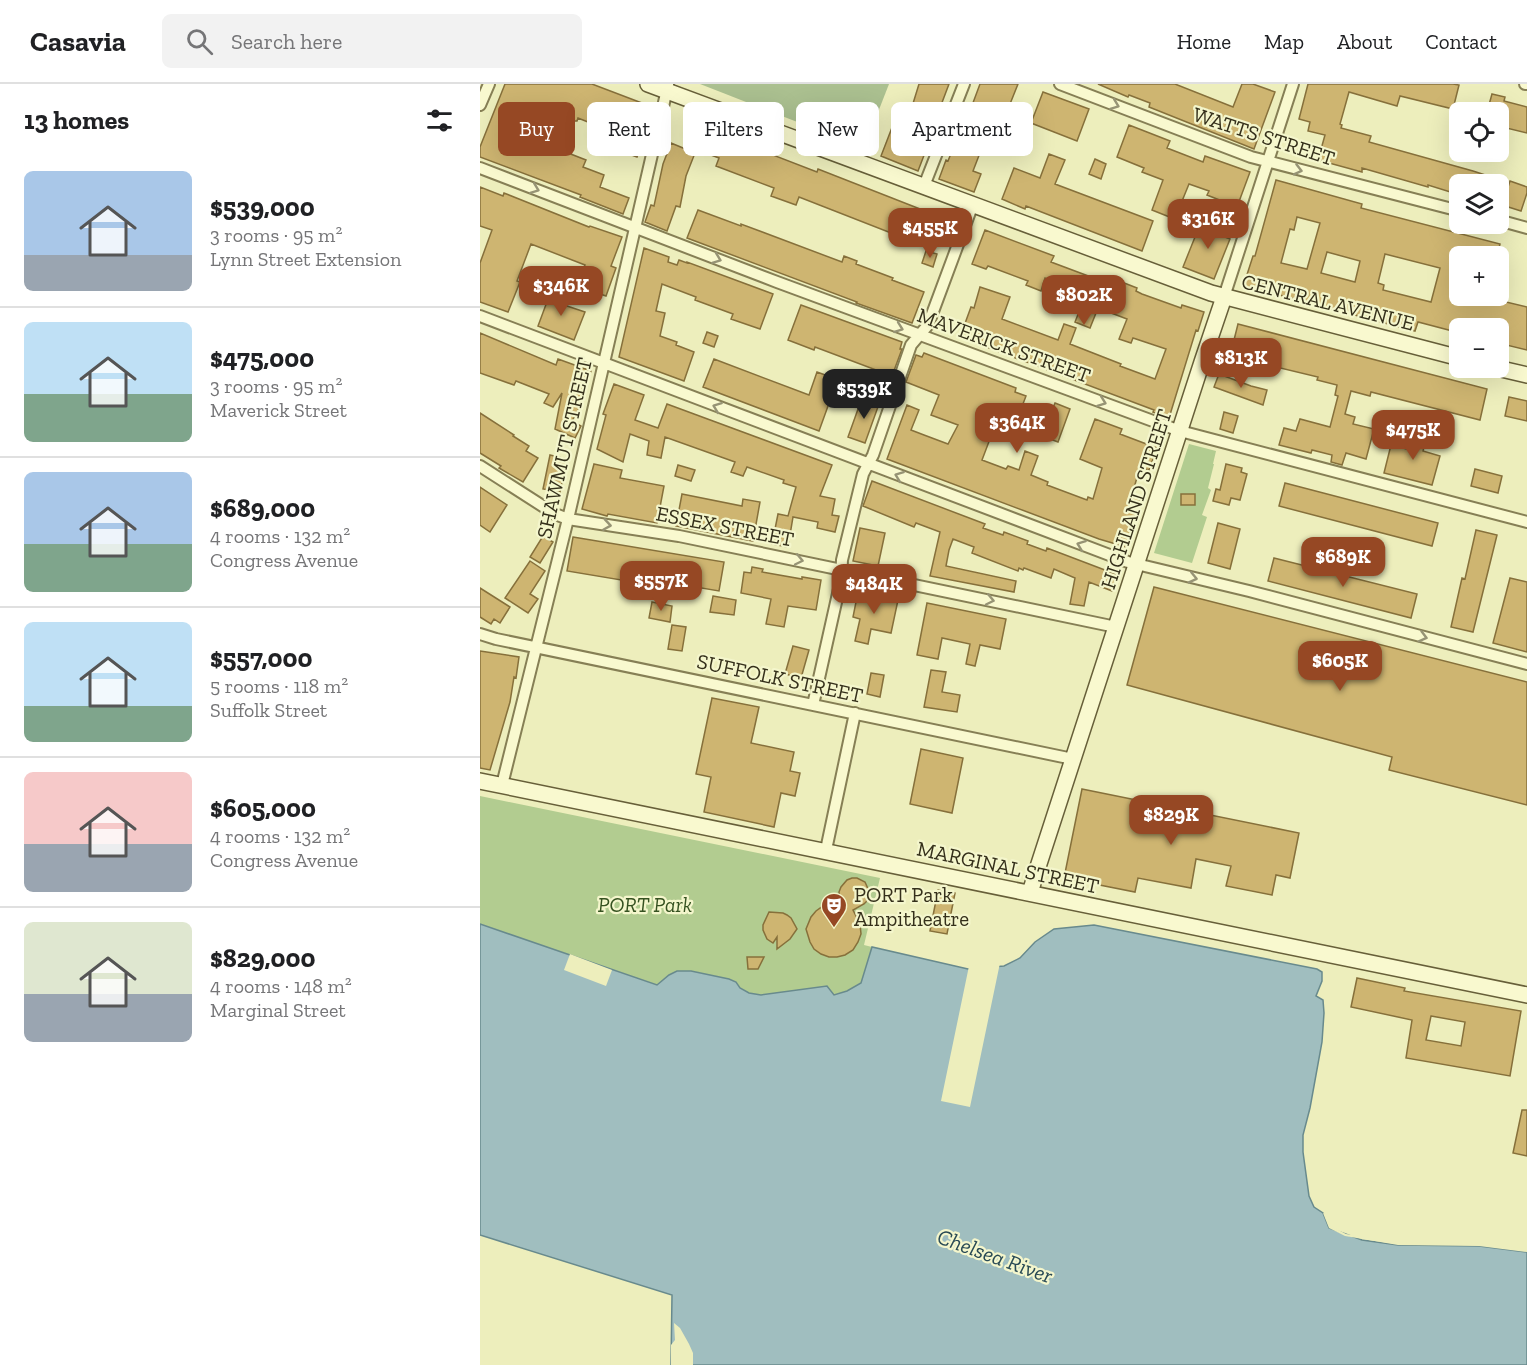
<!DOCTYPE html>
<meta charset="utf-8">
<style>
:root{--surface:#fff;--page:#f2f2f2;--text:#202124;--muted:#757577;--line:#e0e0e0;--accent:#964824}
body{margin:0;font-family:"Zilla Slab",serif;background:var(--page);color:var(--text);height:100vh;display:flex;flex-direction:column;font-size:22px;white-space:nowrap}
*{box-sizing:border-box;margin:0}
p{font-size:20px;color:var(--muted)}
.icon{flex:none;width:33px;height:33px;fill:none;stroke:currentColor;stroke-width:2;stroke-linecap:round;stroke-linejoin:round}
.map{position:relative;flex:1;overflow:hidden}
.drawer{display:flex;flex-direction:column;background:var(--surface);width:480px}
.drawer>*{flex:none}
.top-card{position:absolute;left:18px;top:18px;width:570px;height:54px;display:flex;gap:12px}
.tools{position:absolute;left:969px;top:18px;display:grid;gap:12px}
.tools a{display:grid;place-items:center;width:60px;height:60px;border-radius:9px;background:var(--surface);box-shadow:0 6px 24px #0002;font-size:30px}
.price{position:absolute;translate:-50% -51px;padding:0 14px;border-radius:12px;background:var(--accent);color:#fff;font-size:20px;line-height:39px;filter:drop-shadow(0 2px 3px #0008)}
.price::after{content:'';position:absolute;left:50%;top:36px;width:18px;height:14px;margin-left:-9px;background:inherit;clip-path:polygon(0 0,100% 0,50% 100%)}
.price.on{background:#222;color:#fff}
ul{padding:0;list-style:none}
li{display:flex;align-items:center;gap:18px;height:150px;padding:0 24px}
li+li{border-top:2px solid var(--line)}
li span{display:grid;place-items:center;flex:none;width:168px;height:120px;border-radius:9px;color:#555}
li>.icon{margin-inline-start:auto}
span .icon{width:72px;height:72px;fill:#fffc;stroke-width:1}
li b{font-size:26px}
h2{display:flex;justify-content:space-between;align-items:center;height:72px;padding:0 24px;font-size:26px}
.pill{padding:0 21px;border-radius:9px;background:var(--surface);box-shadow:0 6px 24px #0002;font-size:21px;line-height:54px}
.pill.on{background:var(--accent);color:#fff}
header{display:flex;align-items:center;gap:36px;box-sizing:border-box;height:84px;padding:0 30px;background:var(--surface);border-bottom:2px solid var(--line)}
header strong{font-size:28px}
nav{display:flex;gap:33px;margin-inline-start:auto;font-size:21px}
.search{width:420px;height:54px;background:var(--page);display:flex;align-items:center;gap:15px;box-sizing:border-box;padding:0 21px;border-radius:9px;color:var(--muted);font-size:22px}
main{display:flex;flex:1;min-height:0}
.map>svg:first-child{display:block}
</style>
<header>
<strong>Casavia</strong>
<div class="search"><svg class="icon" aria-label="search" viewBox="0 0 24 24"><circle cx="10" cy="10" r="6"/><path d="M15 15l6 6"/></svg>Search here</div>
<nav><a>Home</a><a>Map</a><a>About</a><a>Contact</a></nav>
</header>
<main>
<section class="drawer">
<h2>13 homes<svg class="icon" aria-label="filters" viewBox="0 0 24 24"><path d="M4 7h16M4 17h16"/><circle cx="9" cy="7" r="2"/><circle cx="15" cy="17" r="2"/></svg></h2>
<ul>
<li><span style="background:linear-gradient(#a9c7e8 70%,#9aa5b1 0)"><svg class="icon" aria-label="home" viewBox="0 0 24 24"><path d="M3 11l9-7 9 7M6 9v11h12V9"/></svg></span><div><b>$539,000</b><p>3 rooms · 95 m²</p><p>Lynn Street Extension</p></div></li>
<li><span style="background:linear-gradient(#bfe0f5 60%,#7fa58c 0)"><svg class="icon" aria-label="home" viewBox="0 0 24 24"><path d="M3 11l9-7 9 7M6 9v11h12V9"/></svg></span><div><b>$475,000</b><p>3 rooms · 95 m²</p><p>Maverick Street</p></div></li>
<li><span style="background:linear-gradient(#a9c7e8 60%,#7fa58c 0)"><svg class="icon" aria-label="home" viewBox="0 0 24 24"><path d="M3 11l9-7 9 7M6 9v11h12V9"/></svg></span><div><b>$689,000</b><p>4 rooms · 132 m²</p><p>Congress Avenue</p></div></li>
<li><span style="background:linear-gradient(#bfe0f5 70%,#7fa58c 0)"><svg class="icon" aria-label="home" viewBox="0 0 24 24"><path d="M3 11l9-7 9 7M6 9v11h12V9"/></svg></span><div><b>$557,000</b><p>5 rooms · 118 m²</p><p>Suffolk Street</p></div></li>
<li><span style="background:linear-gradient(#f6c9c9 60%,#9aa5b1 0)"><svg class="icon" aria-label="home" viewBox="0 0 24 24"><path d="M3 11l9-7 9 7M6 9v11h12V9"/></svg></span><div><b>$605,000</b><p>4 rooms · 132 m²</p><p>Congress Avenue</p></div></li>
<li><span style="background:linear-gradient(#dfe7d0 60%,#9aa5b1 0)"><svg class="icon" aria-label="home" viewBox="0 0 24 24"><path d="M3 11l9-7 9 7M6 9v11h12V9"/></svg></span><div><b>$829,000</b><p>4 rooms · 148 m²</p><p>Marginal Street</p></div></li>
</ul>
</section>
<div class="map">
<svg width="1047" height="1281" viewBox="0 0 1047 1281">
<rect width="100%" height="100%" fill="#edeebc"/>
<path fill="#b2cc90" d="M709 360 736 367 733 380H734L728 404 731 406 722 431 727 433 712 479 674 469Z
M0 712 400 794 384 861 392 863 381 899 367 907 354 911 347 903 281 911 269 909 260 904 256 898 249 895 211 887H197L189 891 177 901 0 840Z"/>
<path fill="#abc090" d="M220 0H409L384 64Z"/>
<path fill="#a0bebf" stroke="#688a8d" stroke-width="1.5" d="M0 840 177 901 189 891 197 887H211L249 895 256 898 260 904 269 909 281 911 347 902 354 911 367 907 381 899 392 863 488 885 524 882 540 874 555 858 574 845 614 841 837 885 842 888V897L836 912 843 916 844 929 842 958 830 1024 823 1051V1068L829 1112 834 1123 843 1129 849 1144 882 1156 918 1161 999 1162 1047 1168V1281H191L192 1211 0 1151Z"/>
<path fill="#edeebc" d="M90 870 132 886 126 902 84 886Z
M520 879 490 1023 461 1017 489 882Z
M843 1129 846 1130 851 1142 866 1150 918 1158 1000 1159 1047 1165V1168L999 1162 918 1161 865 1152 849 1144Z
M194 1239 200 1244 209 1260 213 1269V1281H191V1261L195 1256Z"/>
<path fill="#ceb571" stroke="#86703b" stroke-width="1.5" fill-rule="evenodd" d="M25 0H112L175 24 157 73 133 64 138 50 98 34 97 37H94L83 67 106 76 103 83 124 91 120 103 149 114 143 130 100 113 101 111 0 73V63ZM48 19 80 31 69 59 37 46Z
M439 0H469L449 53H451L438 87 401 72 413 41 433 49 441 29 431 26Z
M500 0H538L522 40 545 48 540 60 508 48 493 87 501 90 494 108 459 95 466 76 468 77 482 42 484 43Z
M618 0H695L753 23 762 0H773L795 8 774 65 669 23 670 19 649 11 648 13Z
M828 0H973L979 1 973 25 920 12 917 22 869 8 860 40 862 41 861 44 891 52 889 58 993 87 1027 98V100H980V111L948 101V103L882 84V88L838 76 845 51 828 47 830 38 819 35Z
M563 8 609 25 597 57 551 39Z
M1012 10 1025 13 1024 17 1047 23V49L1018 42V28H1007Z
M649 41 690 57 687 64 723 78 725 72 770 88 757 123 727 111 729 107 709 100 700 122 707 125 702 138 672 126 683 96 662 88 664 84 637 73Z
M223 44 337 88 338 85 463 134 452 165 319 113 316 121 291 112 294 104 236 82 239 74 215 65Z
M191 59 215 69 206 92 200 123 196 122 187 147 165 138 171 121 174 122 183 80Z
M569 70 585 76 575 100 673 137 662 167 546 122 545 125 522 115 534 84 560 94Z
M615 75 626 80 621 95 609 90Z
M796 96 882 120 881 124 1020 160 1017 172H980V212H1001L1047 223V266L1018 259V244H980V249L938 238 935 247 792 209V210L763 203 773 172H775ZM817 133 840 139 827 185 801 179 810 145 814 146ZM847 168 880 177 875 198 841 189ZM905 170 960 184 951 218 903 206 904 201 898 199Z
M1030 97 1047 103V109L1041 127 1022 121Z
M0 103 23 112 24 109 109 143 110 142 142 153 131 182 136 184 126 212 97 202 105 181 51 160 37 197 40 198 28 228 0 218V179L12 146 0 142Z
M218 126 261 142V140L362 178 364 172 377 177 376 180 413 194 412 196 444 208 432 239 376 219 377 218 207 154Z
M728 137 748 145 745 153 750 155 734 195 703 183 719 143 724 146Z
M505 146 574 172 571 178 627 199 629 193 657 204 656 207 662 210 701 224 702 221 724 228 718 247 716 246 689 334 673 328 674 326 480 253 491 223 494 224 500 203 530 213 522 235 578 256 584 240 596 244 590 260 641 280 640 282 675 295 686 265 653 254 651 259 639 255 647 235 618 224 610 244 595 238 606 210 565 194 561 207 546 201 548 197 508 182 506 185 492 180Z
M164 164 189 173 188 178 197 181 199 176 207 179V178L293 210 280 245 251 235 253 230 215 216 216 213 182 200 176 227 185 229 180 252 197 258 196 261 214 268 204 297 139 273Z
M446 167 457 170 453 183 442 179Z
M71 207 87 213 84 221 105 228 94 256 58 242Z
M321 221 422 258 420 265H422L412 292 335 263 334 266 308 256Z
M758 240 1007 305 1000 336 891 308 890 312 871 307 865 330 875 333 873 340 894 345 886 375 866 369 862 381 851 378 852 371 832 366 831 369 799 361 804 344 816 347 820 335 850 343 858 312 855 311 857 301 837 296 838 293 750 272Z
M227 248 238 252 234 263 223 259Z
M0 249 76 281 78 275 111 287 99 320 101 321 92 337 101 342 95 354 75 345 82 309 73 323 64 319 69 310 36 297 34 301 0 289Z
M444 269 536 304 535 308 546 312 533 346 516 339 502 376 526 385 528 382 539 386 545 367 558 372 551 391 568 398 567 401 607 416 608 413 613 415 622 384 600 375 615 335 642 345 640 350 677 364 669 386 660 383 652 411 661 414 646 463 619 455 407 375 427 321 439 326 431 346 444 351 468 360 478 341 451 331 459 311 426 298 436 271 442 273Z
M234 275 329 311 337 288 370 300 364 315 352 311 339 347 223 303Z
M739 290 771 302 787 306 783 321 734 303Z
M134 300 164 311 155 336 178 344 187 320 352 381 340 412 355 415 352 431 359 432 355 448 337 444 338 438 313 433 308 463 292 460 298 430 308 432 316 403 303 399 304 396 267 383 263 392 251 388 255 378 185 353 181 374 167 371 169 357 150 350 143 378 117 365 126 331 123 330Z
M1029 313 1047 317V337L1025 332Z
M382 314 399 320 385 359 368 353Z
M575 319 590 325 578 358 562 352Z
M744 328 758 332 753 349 740 345Z
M0 329 34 351 33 352 49 362 46 367 58 374 43 398 19 384 21 382 0 369Z
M931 348 947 352 943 367 960 372 952 401 904 389 911 361 927 365Z
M70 371 87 375 80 408 63 405Z
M114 380 142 386 140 394 184 402 177 439 128 430 127 432 102 425Z
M746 380 762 384 761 388 767 390 760 416 751 414 749 421 733 417 736 405 740 406Z
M198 381 215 386 211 397 195 392Z
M995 385 1022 392 1018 409 991 402Z
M392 397 505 440 503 444 523 451 524 448 548 457 547 460 566 467 567 464 638 491 632 507 609 498 604 522 590 520 595 494 574 485 571 494 544 484 543 486 539 484 538 487 492 469 494 463 473 455 469 466 466 482 536 497 534 508 450 492 460 448 436 439 434 443 383 422Z
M805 399 958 439 952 462 799 422Z
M0 403 27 421 10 448 0 441Z
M202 410 262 422 263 415 280 418 273 457 196 442Z
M701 410H715V421H701Z
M738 439 760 445 750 485 728 479Z
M380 444 405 449 398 482 373 477Z
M996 446 1017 451 993 548 971 543 982 494 985 495Z
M63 452 73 458 60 479 50 473Z
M93 453 244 478 239 507 210 502 209 508 194 505 195 498 160 493 159 499 87 487Z
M794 474 937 510 931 534 788 497Z
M50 477 65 487 50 510 58 515 48 529 25 514Z
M272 483 283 485 282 488 322 495V493L341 496 336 526 308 522 304 543 286 540 291 515 261 509 264 488 271 489Z
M1030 494 1047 498V568L1013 559Z
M674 503 1047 598V721L909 686 912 673 647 601Z
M0 504 30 523 20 539 14 535 11 540 0 533Z
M378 508 418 516 411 549 391 545 388 560 375 557 380 535 373 533Z
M233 512 256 516 254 531 230 528Z
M172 518 192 522 190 538 169 534Z
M447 519 526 535 520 565 500 561 495 582 486 580 490 560 462 554 458 575 437 571Z
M192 541 206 543 202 567 188 565Z
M313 562 329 566 321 594 305 590Z
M0 567 39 573 36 594 34 593 30 618 10 686 0 684Z
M451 586 466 588 462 608 480 611 477 628 444 623Z
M391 589 404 591 400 613 387 610Z
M232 614 279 623 271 659 314 668 310 687 320 689 315 712 301 709 294 743 224 728 231 693 216 690Z
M441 665 483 674 472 729 430 720Z
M602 705 819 749 810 794 796 791 792 811 746 802 751 782 716 775 711 804 658 794 655 808 584 794Z
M372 794H377L385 798 389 807 387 817 384 820 373 826 380 840 381 850 378 858 373 866 365 871 357 873H349L341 870 334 865 330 858 326 845 331 833 336 827 343 822 360 818 359 808 361 803 367 796Z
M458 806 475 809 467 850 450 847Z
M289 828 303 829 307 831 311 834 317 845 310 855 297 865V853L293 859 287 855 283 846V841Z
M267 873H284L278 885H268Z
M877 894 925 904 924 907 1041 927 1030 992 926 974 932 936 871 923ZM951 932 985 938 981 962 946 956Z
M1042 1026H1047V1072L1033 1069Z"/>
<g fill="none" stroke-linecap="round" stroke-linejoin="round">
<defs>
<path id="street" d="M580 0 771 73 980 127
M1045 0H1047
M0 21 9 0
M0 84 297 198 700 347 1047 438
M444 102 484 0
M1018 136 1047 144
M744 213 813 0
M0 232 648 478 769 507 1047 580
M0 382 75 430 88 435 199 452 636 543
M0 550 16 555 593 675
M333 621 361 496 362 476 383 390 393 371 431 261 448 241 493 120
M22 701 88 435 188 1
M346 766 375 629"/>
<path id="secondary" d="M168 0 731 209 980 274
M1017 284 1047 291
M0 697 1047 911
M550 809 556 789 722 278 744 213"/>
</defs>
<use href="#street" stroke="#867f55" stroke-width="14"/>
<use href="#secondary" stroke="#675f39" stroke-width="18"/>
<use href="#street" stroke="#f9f9cf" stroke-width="10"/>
<use href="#secondary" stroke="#f9f9cf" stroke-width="15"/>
</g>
<defs><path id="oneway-chevron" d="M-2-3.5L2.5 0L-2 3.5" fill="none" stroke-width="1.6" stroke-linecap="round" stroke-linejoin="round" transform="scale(1.5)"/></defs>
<g stroke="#979475">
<use href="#oneway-chevron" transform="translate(635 21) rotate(21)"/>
<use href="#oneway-chevron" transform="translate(818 86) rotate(14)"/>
<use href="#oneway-chevron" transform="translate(55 105) rotate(21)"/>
<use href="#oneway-chevron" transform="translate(237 175) rotate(21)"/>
<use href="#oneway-chevron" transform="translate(419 244) rotate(20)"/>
<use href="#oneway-chevron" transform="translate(622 318) rotate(20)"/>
<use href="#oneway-chevron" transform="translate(237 323) rotate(-159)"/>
<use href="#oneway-chevron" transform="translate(419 392) rotate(-159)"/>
<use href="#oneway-chevron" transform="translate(127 441) rotate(9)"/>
<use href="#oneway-chevron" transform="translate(601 461) rotate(-159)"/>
<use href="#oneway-chevron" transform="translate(319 476) rotate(12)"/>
<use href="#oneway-chevron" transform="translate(713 494) rotate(13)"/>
<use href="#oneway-chevron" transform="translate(510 516) rotate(12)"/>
<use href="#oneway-chevron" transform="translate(943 553) rotate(15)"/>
</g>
<defs>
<symbol id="theatre-pin" viewBox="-11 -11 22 30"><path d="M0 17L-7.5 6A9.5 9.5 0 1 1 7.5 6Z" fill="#964824" stroke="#f4f6cc"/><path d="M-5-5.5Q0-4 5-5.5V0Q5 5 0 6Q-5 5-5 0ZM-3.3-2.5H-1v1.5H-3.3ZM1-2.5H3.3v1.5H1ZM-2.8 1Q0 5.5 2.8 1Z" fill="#fff"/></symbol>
</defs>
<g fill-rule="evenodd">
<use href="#theatre-pin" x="339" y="807" width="30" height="40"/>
</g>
<g text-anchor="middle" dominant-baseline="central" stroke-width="4.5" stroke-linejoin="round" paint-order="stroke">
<g font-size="21" fill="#35301b" stroke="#f4f6cc">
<text transform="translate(784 52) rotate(18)">WATTS STREET</text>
<text transform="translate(848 218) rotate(14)">CENTRAL AVENUE</text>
<text transform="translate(524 261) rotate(20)">MAVERICK STREET</text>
<text transform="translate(84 364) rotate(-77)">SHAWMUT STREET</text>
<text transform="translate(656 415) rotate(-72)">HIGHLAND STREET</text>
<text transform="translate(245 442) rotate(11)">ESSEX STREET</text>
<text transform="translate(300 594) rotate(12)">SUFFOLK STREET</text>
<text transform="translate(528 783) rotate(12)">MARGINAL STREET</text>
</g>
<g font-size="21" fill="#35301b" stroke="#f4f6cc" text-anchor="start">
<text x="374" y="810">PORT Park<tspan x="374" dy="24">Ampitheatre</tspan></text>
</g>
<g font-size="21" font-style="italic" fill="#365221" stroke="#f4f6cc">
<text x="165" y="820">PORT Park</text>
</g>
<g font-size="22" font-style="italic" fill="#294a55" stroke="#f4f6cc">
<text transform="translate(515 1172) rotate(20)">Chelsea River</text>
</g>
</g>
</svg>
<div class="tools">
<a><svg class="icon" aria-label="locate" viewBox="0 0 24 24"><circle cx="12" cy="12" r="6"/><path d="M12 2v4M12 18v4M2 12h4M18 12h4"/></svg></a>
<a><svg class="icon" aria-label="layers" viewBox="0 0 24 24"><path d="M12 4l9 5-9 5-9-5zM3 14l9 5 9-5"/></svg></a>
<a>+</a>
<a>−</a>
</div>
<b class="price" style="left:728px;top:166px">$316K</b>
<b class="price" style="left:450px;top:175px">$455K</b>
<b class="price" style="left:81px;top:233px">$346K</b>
<b class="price" style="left:604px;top:242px">$802K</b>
<b class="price" style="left:761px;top:305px">$813K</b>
<b class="price on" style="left:384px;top:336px">$539K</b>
<b class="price" style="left:537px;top:370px">$364K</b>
<b class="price" style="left:933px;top:377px">$475K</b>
<b class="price" style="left:863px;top:504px">$689K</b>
<b class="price" style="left:181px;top:528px">$557K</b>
<b class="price" style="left:394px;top:531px">$484K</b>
<b class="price" style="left:860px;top:608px">$605K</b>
<b class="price" style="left:691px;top:762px">$829K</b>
<div class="top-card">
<a class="pill on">Buy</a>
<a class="pill">Rent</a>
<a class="pill">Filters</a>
<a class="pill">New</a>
<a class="pill">Apartment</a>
</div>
</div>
</main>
